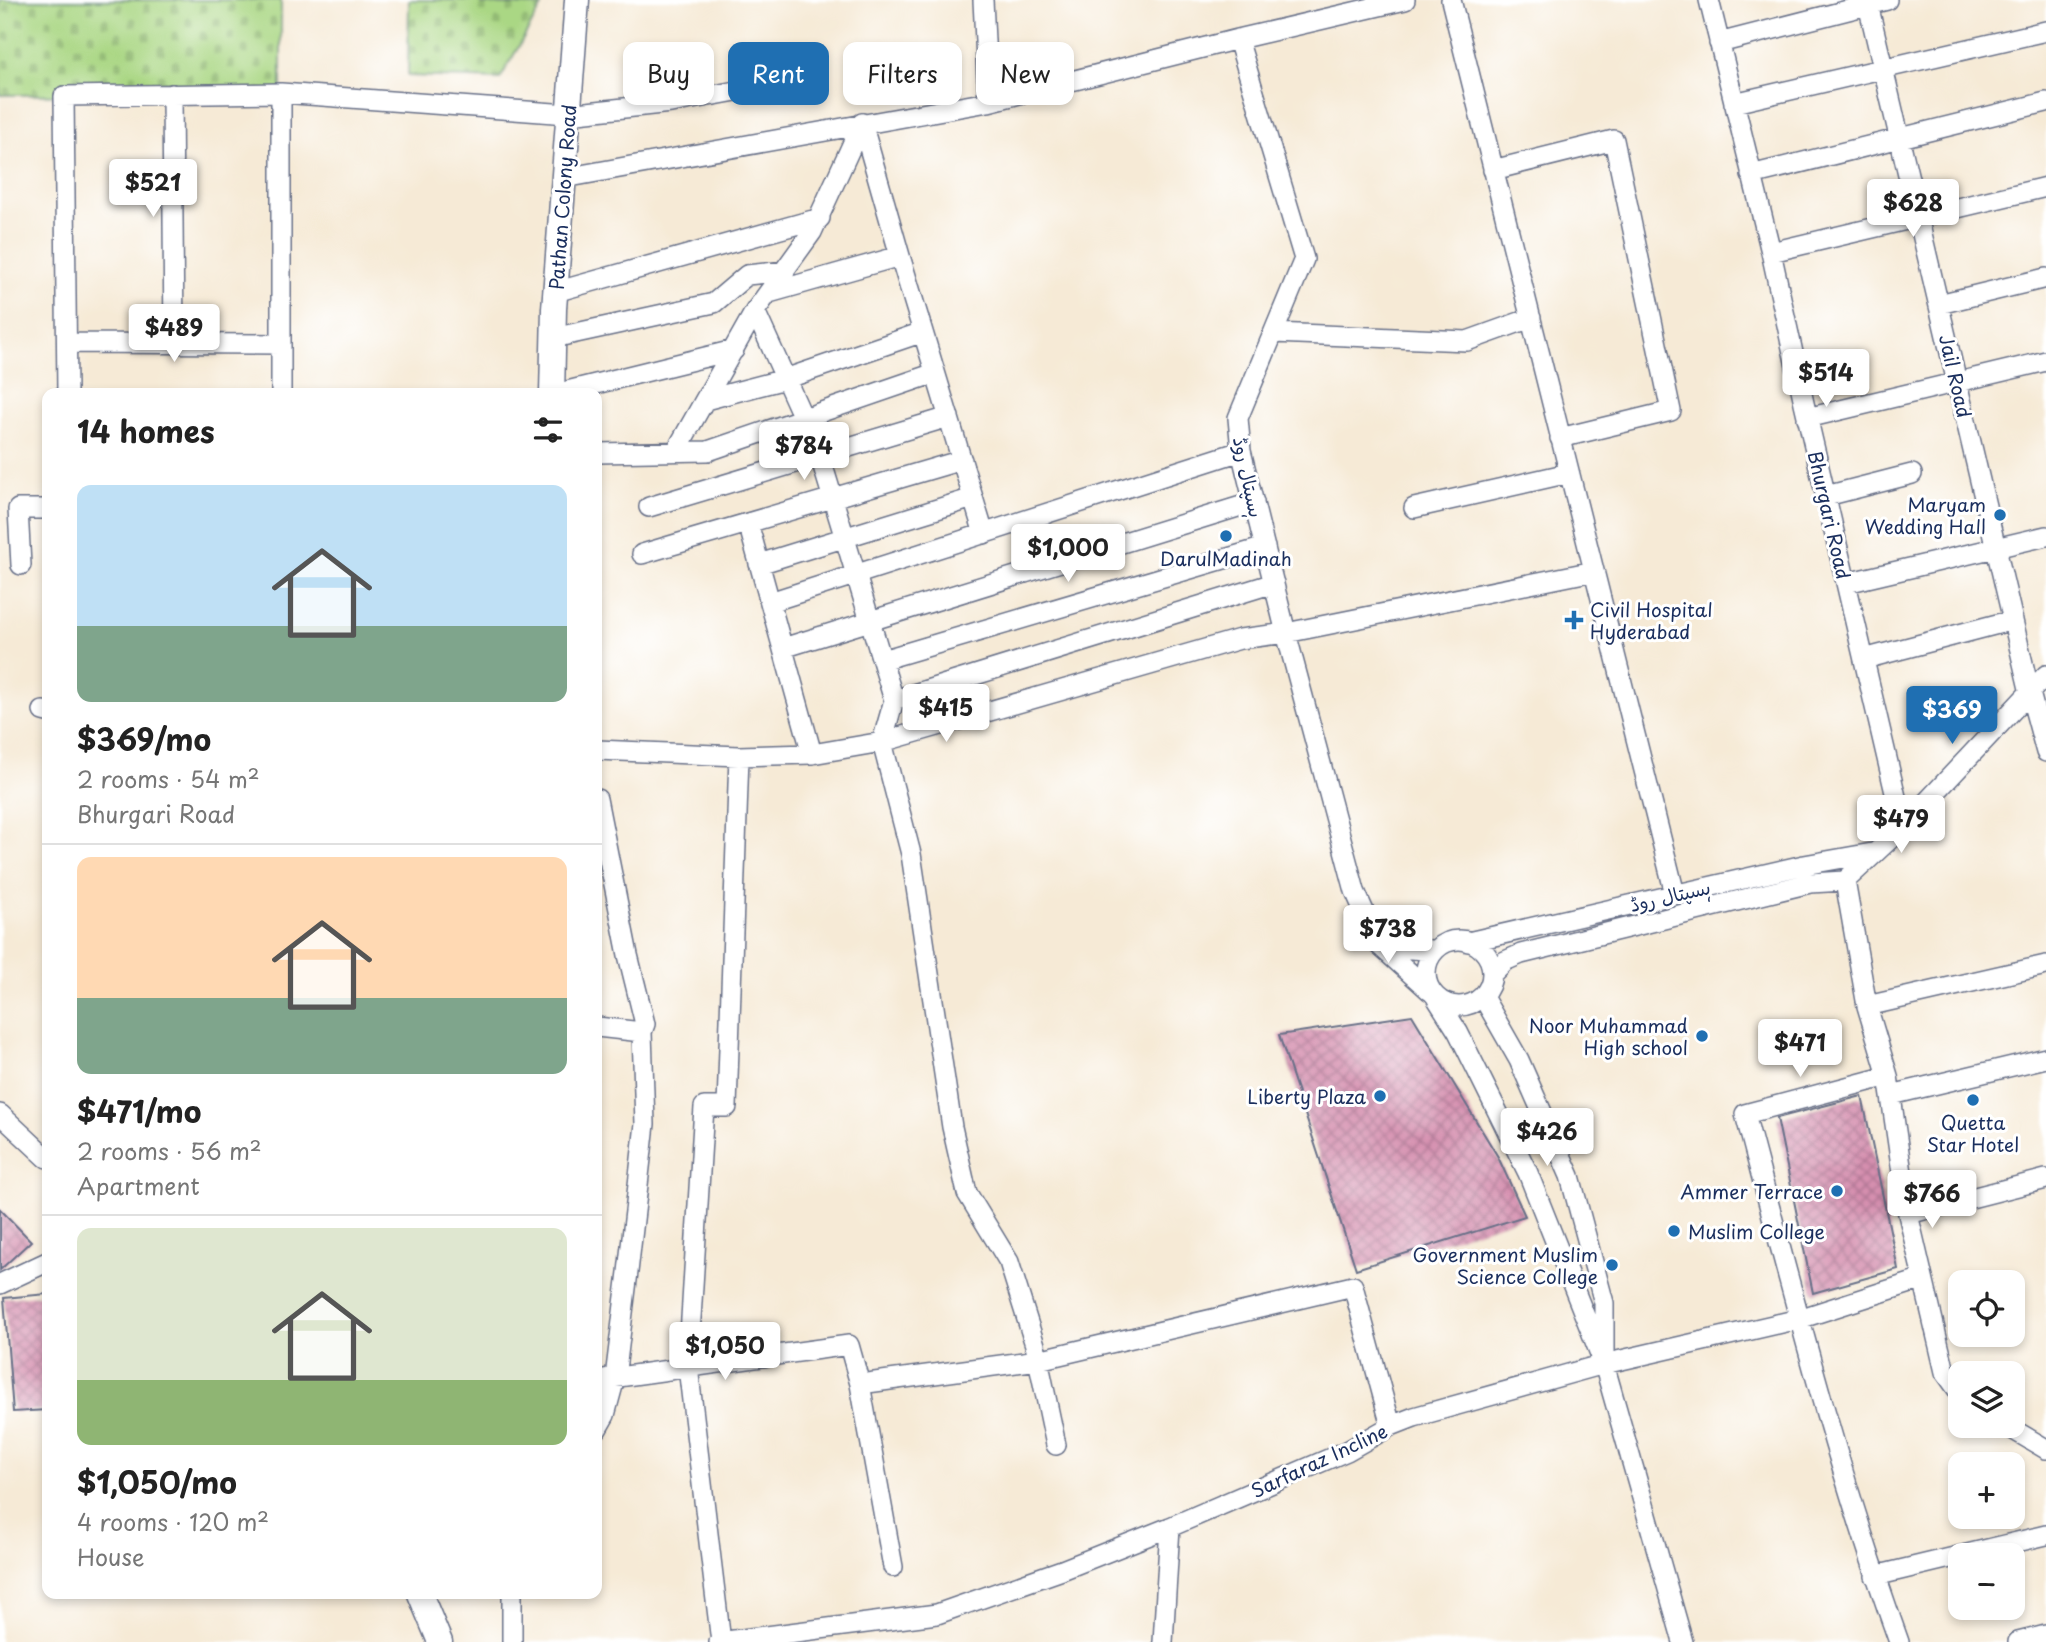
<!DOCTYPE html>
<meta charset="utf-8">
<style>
:root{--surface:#fff;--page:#f6f6f6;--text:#222;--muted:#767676;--line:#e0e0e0;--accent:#1f6fb2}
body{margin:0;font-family:"Playpen Sans","Playpen Sans Arabic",sans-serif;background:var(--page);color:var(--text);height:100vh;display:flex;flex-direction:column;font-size:26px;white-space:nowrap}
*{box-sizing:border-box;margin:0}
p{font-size:23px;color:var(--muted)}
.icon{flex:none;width:38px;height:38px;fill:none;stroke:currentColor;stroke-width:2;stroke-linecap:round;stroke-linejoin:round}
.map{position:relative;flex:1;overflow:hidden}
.sheet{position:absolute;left:42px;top:388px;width:560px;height:1211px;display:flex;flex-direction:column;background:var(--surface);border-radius:14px;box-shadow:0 4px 10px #0003}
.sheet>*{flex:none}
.hud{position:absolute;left:623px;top:42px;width:665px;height:63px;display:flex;gap:14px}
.fabs{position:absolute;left:1948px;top:1270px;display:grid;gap:14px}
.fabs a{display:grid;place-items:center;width:77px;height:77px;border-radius:14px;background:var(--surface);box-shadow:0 4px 10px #0003;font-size:35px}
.price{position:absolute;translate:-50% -60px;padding:0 16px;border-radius:7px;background:#fff;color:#222;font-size:23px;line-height:46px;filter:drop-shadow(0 2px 4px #0008)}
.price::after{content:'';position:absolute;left:50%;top:42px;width:21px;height:16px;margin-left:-10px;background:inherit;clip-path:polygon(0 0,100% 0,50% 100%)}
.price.current{background:var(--accent);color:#fff}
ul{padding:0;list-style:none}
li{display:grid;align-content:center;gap:14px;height:371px;padding:0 35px}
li+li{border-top:2px solid var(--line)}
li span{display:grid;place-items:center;height:217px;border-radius:14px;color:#555}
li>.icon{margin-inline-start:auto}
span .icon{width:126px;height:126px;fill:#fffc;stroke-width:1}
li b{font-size:30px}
h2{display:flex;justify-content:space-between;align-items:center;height:84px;padding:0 35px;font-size:30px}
.chip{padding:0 24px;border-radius:14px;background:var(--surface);box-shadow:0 4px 10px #0003;font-size:24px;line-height:63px}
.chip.current{background:var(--accent);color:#fff}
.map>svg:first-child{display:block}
</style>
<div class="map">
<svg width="2046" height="1642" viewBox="0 0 2046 1642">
<defs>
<pattern id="cemetery-stones" width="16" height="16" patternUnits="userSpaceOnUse" patternTransform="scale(1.75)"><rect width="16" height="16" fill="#aad784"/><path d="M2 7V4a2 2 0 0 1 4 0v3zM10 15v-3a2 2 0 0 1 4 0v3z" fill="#92b974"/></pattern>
<pattern id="building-cross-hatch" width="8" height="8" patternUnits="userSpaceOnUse" patternTransform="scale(1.75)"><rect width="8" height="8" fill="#d58faf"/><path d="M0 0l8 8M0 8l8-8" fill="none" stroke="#ac7592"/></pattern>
</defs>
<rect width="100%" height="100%" fill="#fff"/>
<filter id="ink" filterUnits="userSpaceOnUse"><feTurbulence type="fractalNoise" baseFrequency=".0143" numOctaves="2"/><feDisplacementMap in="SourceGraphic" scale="14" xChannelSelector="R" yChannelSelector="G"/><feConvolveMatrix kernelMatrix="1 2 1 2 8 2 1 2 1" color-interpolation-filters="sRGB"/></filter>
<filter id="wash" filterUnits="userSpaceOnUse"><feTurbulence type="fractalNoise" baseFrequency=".00686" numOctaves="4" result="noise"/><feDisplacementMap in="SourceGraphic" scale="28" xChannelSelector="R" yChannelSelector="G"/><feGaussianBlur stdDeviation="1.57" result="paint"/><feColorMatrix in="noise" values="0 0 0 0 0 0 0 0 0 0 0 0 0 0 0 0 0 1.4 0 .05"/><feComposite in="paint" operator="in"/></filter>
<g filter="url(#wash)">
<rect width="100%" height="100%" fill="#f6ead6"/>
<path fill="url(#cemetery-stones)" stroke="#628371" stroke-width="2" d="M0 0H281V93L0 95Z
M409 0H480L481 4 542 6 500 79 408 76Z"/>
<g id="blocks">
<path fill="url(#building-cross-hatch)" d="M1412 1015 1498 1157 1525 1216 1356 1269 1279 1035Z
M1862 1096 1898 1269 1813 1293 1777 1118Z
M0 1209 31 1241 0 1270Z
M47 1294V1410L13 1412 4 1298Z"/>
</g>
</g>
<g filter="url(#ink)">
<use href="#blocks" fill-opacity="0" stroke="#687088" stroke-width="2"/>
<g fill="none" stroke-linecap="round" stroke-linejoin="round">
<defs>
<path id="minor" d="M983 0 988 102
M1451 0 1675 894
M1709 0 1771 252 1804 403 1903 827
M1867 0 2030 693 2046 752
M1238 39 1304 259 1238 418 1241 451 1286 633 1355 891 1379 945 1430 991
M1719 43 1887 0
M281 93V394
M172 94 174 344
M1734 103 2046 31
M862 123 900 256 984 534
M1493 170 1614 140 1671 411 1560 438
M1751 175 2046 102
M564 178 988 102 1238 39 1405 0
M1771 252 2046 187
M555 292 820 218
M769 293 900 256
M1939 304 2046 278
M755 311 819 453 894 700 882 742 911 854 952 1127 967 1193 1009 1262 1035 1345 1056 1445
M1274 333 1467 341 1531 318
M553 338 714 303 747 275 785 271
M67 343 281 344
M67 394 64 96 281 93 568 114 671 103 774 84
M555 394 734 350
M705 400 785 379 923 332
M1807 418 2046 361
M676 451 755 311 812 232 862 123
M597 453 708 451 935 373
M1826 496 1912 474
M649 507 949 417
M1414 508 1569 473
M748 523 812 754
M642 554 962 460
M759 564 973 498
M21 565 18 509H47
M1846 583 2046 536
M770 602 1241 451
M783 648 1254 502
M1864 659 2013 620
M882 660 1265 547
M894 700 1274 583
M43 711 47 712
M597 750 739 756 812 754 882 742 1240 639 1286 633 1594 571
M597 799 628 955 645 1024 642 1032 645 1124 628 1272 615 1378 605 1415 597 1429
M1380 937C1395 951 1416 949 1435 950
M1426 973a33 33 0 1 1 66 0a33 33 0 1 1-66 0Z
M1468 942 1804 865 1872 853
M1492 974 1505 961 1521 954 1810 883 1845 881
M1483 997 1519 1060 1570 1176 1604 1303V1352
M1437 999 1458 1032 1528 1173 1604 1364 1683 1642
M1867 1006 2046 965
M597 1027 642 1032
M1888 1076 1908 1214 1945 1372 1960 1393
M1891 1095 2046 1058
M0 1114 47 1158
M1908 1214 2046 1179
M0 1284 47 1262
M597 1380 849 1345 860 1384
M2007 1426 2046 1449
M893 1567 860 1384 1038 1360 1353 1286 1391 1426
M1875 1576 2046 1535
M512 1642V1594
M719 1642 937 1614 1062 1570 1170 1527 1347 1451 1391 1426 1414 1417 1604 1364 1799 1319 1923 1279
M721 1642 688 1367 704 1107H727L739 756
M1163 1642 1170 1527
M1899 1642C1837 1470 1792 1291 1745 1114L1888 1076 1867 1006 1845 881 1903 827 2046 675
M2018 1642 2046 1635"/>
<path id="major" d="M552 394 554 309 577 0
M420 1594 440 1642"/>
</defs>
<use href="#minor" stroke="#687088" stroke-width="22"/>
<use href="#major" stroke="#687088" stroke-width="27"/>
<use href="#minor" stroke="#fff" stroke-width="19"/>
<use href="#major" stroke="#fff" stroke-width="24"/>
</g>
</g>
<g fill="#1f6fb2" stroke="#fff" stroke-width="2.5">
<circle cx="2000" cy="515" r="7"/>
<circle cx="1226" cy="536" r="7"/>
<path d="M1570.5 609.5h7v7h7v7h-7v7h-7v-7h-7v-7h7z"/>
<circle cx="1702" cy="1036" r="7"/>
<circle cx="1380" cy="1096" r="7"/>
<circle cx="1973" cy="1100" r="7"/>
<circle cx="1837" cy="1191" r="7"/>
<circle cx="1674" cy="1231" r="7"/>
<circle cx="1612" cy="1265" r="7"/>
</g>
<g text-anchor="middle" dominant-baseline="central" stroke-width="6" stroke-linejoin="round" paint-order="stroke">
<g font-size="19" fill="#1b2f5e" stroke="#fff">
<text transform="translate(562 197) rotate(-86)">Pathan Colony Road</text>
<text transform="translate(1956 376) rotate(77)">Jail Road</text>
<text transform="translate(1249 477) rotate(78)">ہسپتال روڈ</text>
<text transform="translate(1830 515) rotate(77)">Bhurgari Road</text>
<text transform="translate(1670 895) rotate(-13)">ہسپتال روڈ</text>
<text transform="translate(1319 1460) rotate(-25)">Sarfaraz Incline</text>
</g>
<g font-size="19" fill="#1b2f5e" stroke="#fff" text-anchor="end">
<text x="1986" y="504">Maryam<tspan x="1986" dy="22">Wedding Hall</tspan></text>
<text x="1226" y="558" text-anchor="middle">DarulMadinah</text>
<text x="1590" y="609" text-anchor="start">Civil Hospital<tspan x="1590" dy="22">Hyderabad</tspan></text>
<text x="1688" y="1025">Noor Muhammad<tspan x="1688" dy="22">High school</tspan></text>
<text x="1366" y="1096">Liberty Plaza</text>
<text x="1973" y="1122" text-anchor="middle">Quetta<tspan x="1973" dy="22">Star Hotel</tspan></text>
<text x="1823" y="1191">Ammer Terrace</text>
<text x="1688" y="1231" text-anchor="start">Muslim College</text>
<text x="1598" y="1254">Government Muslim<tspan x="1598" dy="22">Science College</tspan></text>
</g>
</g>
</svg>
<div class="fabs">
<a><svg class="icon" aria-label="locate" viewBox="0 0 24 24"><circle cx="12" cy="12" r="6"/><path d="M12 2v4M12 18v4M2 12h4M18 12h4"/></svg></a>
<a><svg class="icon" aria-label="layers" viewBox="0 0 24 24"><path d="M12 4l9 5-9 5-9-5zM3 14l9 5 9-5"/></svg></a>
<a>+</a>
<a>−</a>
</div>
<b class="price" style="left:153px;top:219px">$521</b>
<b class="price" style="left:1913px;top:239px">$628</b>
<b class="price" style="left:174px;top:364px">$489</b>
<b class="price" style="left:1826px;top:409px">$514</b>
<b class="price" style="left:804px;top:482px">$784</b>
<b class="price" style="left:1068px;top:584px">$1,000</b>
<b class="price" style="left:946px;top:744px">$415</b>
<b class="price current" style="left:1952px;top:746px">$369</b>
<b class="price" style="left:1901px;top:855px">$479</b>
<b class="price" style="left:1388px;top:965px">$738</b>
<b class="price" style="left:1800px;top:1079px">$471</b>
<b class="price" style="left:1547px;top:1168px">$426</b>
<b class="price" style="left:1932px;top:1230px">$766</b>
<b class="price" style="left:725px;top:1382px">$1,050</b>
<div class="hud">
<a class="chip">Buy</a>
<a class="chip current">Rent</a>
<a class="chip">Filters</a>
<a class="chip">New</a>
</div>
<section class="sheet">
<h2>14 homes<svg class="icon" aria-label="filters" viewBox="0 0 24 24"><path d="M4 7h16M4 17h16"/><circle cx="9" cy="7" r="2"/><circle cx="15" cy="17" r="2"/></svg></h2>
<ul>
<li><span style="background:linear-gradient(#bfe0f5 65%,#7fa58c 0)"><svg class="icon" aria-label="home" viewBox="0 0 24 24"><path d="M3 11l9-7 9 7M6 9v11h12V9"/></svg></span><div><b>$369/mo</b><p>2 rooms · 54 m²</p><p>Bhurgari Road</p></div></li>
<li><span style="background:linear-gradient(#ffd9b3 65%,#7fa58c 0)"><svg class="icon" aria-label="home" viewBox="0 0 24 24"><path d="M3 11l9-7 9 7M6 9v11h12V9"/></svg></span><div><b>$471/mo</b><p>2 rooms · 56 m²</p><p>Apartment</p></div></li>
<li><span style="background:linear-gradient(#dfe7d0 70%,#8fb573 0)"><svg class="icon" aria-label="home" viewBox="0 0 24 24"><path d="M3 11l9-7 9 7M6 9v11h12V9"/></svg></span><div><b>$1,050/mo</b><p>4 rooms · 120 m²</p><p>House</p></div></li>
</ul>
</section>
</div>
